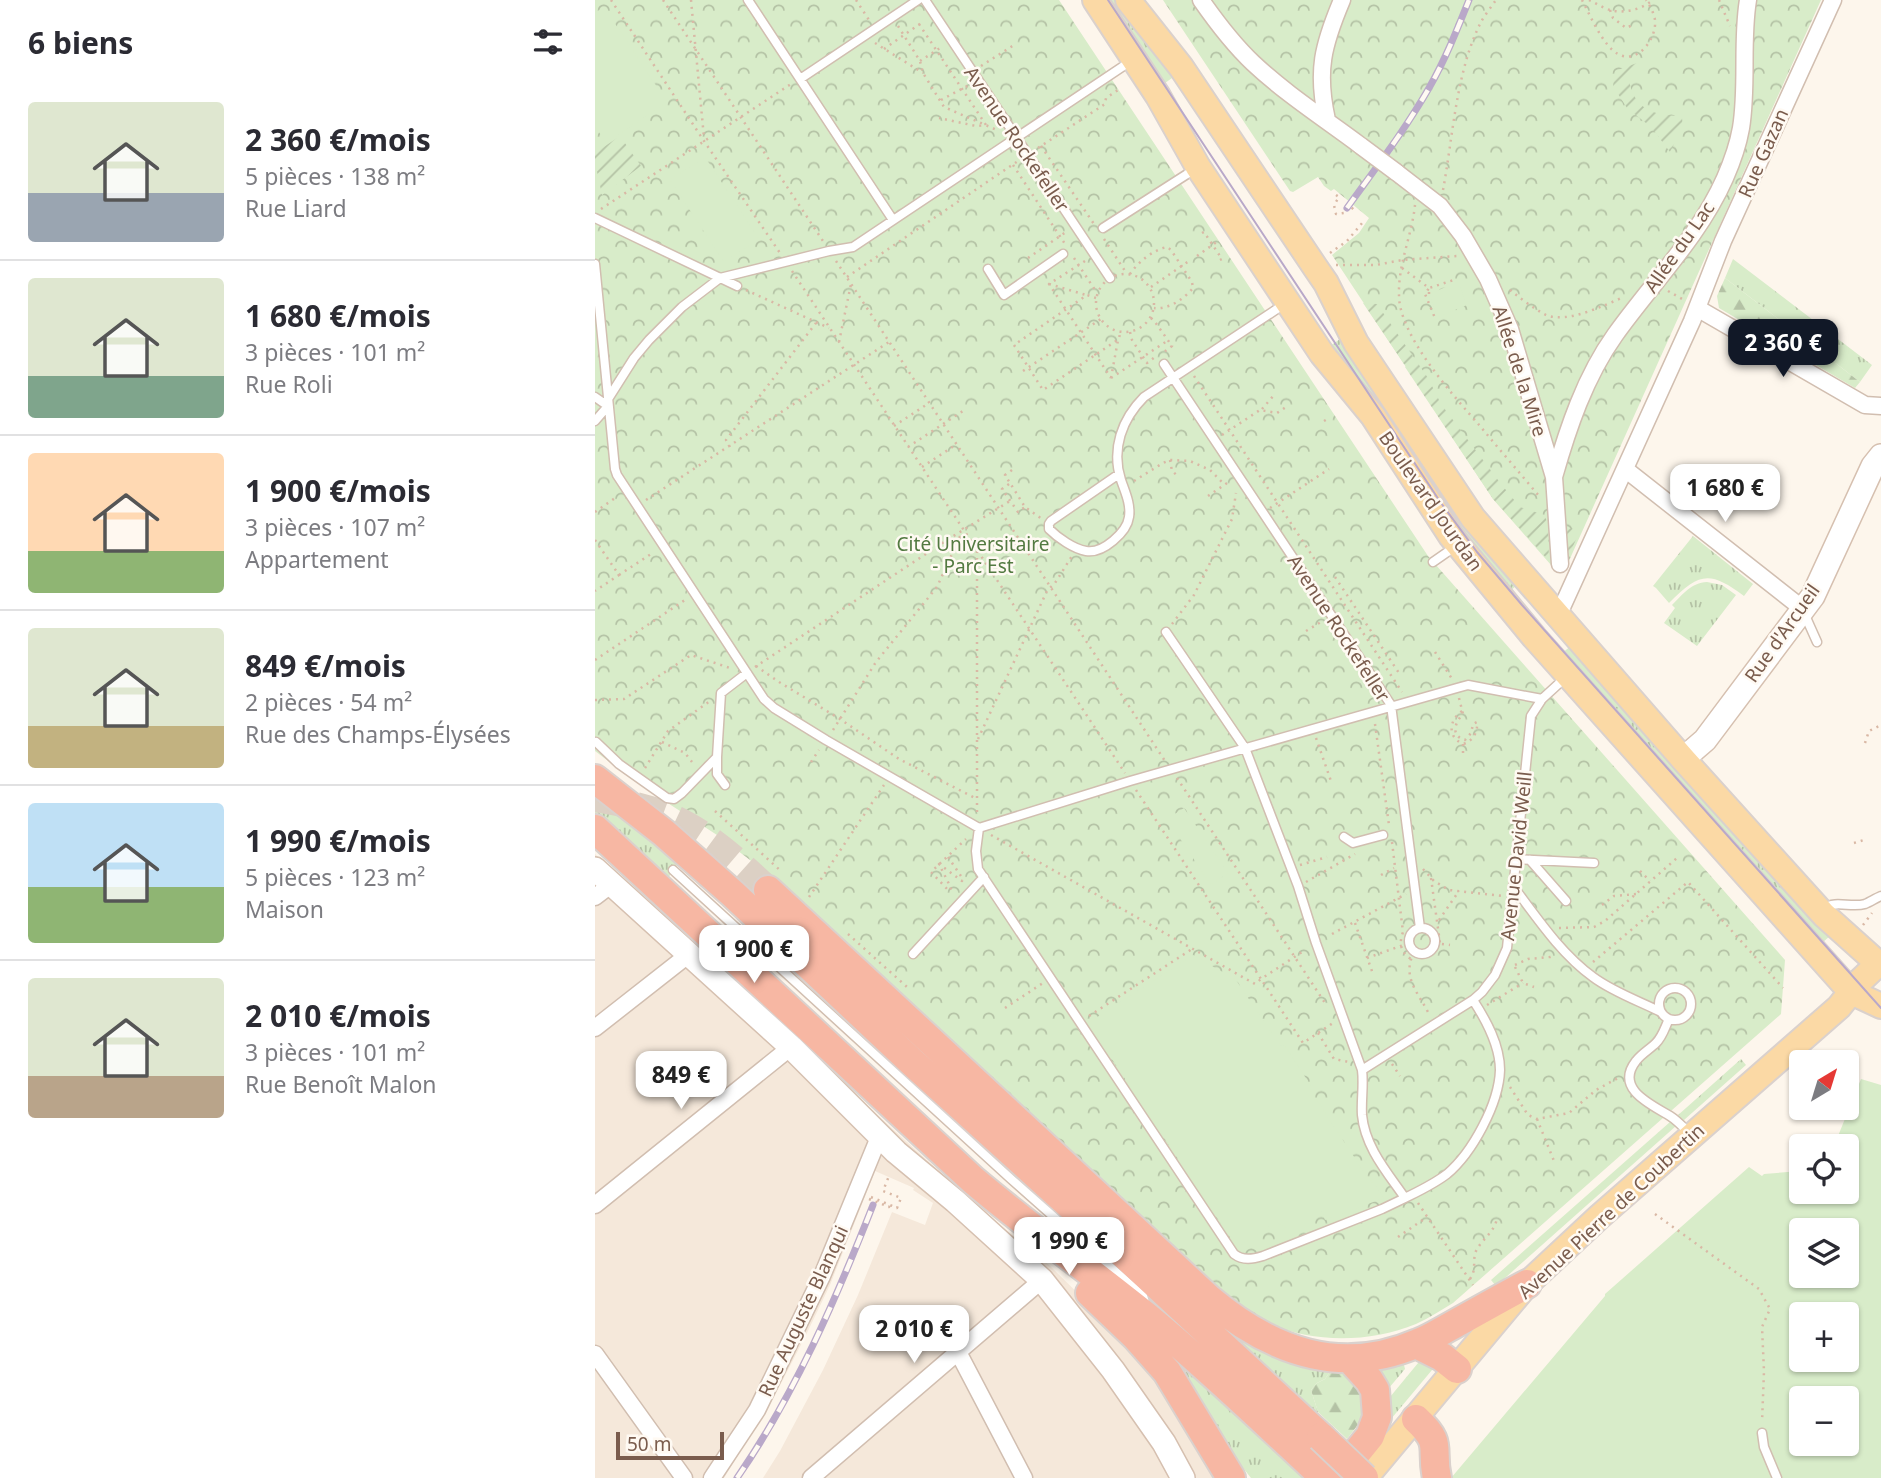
<!DOCTYPE html>
<html lang="fr">
<meta charset="utf-8">
<style>
:root{--surface:#fff;--page:#f7f7f7;--text:#2b2b33;--muted:#7c7c81;--line:#e1e1e2;--accent:#111827}
body{margin:0;font-family:"Noto Sans",sans-serif;background:var(--page);color:var(--text);height:100vh;display:flex;flex-direction:column;font-size:26px;white-space:nowrap}
*{box-sizing:border-box;margin:0}
p{font-size:23px;color:var(--muted)}
.icon{flex:none;width:38px;height:38px;fill:none;stroke:currentColor;stroke-width:2;stroke-linecap:round;stroke-linejoin:round}
.map{position:relative;flex:1;overflow:hidden}
.drawer{display:flex;flex-direction:column;background:var(--surface);width:595px}
.drawer>*{flex:none}
.needle{width:46px;rotate:38deg}
.tools{position:absolute;left:1194px;top:1050px;display:grid;gap:14px}
.tools a{display:grid;place-items:center;width:70px;height:70px;border-radius:7px;background:var(--surface);box-shadow:0 2px 5px #0004;font-size:35px}
.scale{position:absolute;left:21px;bottom:18px;width:108px;box-sizing:border-box;padding-left:7px;border:4px solid #7a5c4d;border-top:0;font-size:19px;line-height:24px;white-space:nowrap;color:#7a5c4d;-webkit-text-stroke:5px #fffaf3;paint-order:stroke}
.price{position:absolute;translate:-50% -60px;padding:0 16px;border-radius:14px;background:#fff;color:#222;font-size:23px;line-height:46px;filter:drop-shadow(0 2px 4px #0008)}
.price::after{content:'';position:absolute;left:50%;top:42px;width:21px;height:16px;margin-left:-10px;background:inherit;clip-path:polygon(0 0,100% 0,50% 100%)}
.price.current{background:var(--accent);color:#fff}
ul{padding:0;list-style:none}
li{display:flex;align-items:center;gap:21px;height:175px;padding:0 28px}
li+li{border-top:2px solid var(--line)}
li span{display:grid;place-items:center;flex:none;width:196px;height:140px;border-radius:7px;color:#555}
li>.icon{margin-inline-start:auto}
span .icon{width:84px;height:84px;fill:#fffc;stroke-width:1}
li b{font-size:30px}
h2{display:flex;justify-content:space-between;align-items:center;height:84px;padding:0 28px;font-size:30px}
main{display:flex;flex:1;min-height:0}
.map>svg:first-child{display:block}
</style>
<main>
<section class="drawer">
<h2>6 biens<svg class="icon" aria-label="filters" viewBox="0 0 24 24"><path d="M4 7h16M4 17h16"/><circle cx="9" cy="7" r="2"/><circle cx="15" cy="17" r="2"/></svg></h2>
<ul>
<li><span style="background:linear-gradient(#dfe7d0 65%,#9aa5b1 0)"><svg class="icon" aria-label="home" viewBox="0 0 24 24"><path d="M3 11l9-7 9 7M6 9v11h12V9"/></svg></span><div><b>2 360 €/mois</b><p>5 pièces · 138 m²</p><p>Rue Liard</p></div></li>
<li><span style="background:linear-gradient(#dfe7d0 70%,#7fa58c 0)"><svg class="icon" aria-label="home" viewBox="0 0 24 24"><path d="M3 11l9-7 9 7M6 9v11h12V9"/></svg></span><div><b>1 680 €/mois</b><p>3 pièces · 101 m²</p><p>Rue Roli</p></div></li>
<li><span style="background:linear-gradient(#ffd9b3 70%,#8fb573 0)"><svg class="icon" aria-label="home" viewBox="0 0 24 24"><path d="M3 11l9-7 9 7M6 9v11h12V9"/></svg></span><div><b>1 900 €/mois</b><p>3 pièces · 107 m²</p><p>Appartement</p></div></li>
<li><span style="background:linear-gradient(#dfe7d0 70%,#c2b280 0)"><svg class="icon" aria-label="home" viewBox="0 0 24 24"><path d="M3 11l9-7 9 7M6 9v11h12V9"/></svg></span><div><b>849 €/mois</b><p>2 pièces · 54 m²</p><p>Rue des Champs-Élysées</p></div></li>
<li><span style="background:linear-gradient(#bfe0f5 60%,#8fb573 0)"><svg class="icon" aria-label="home" viewBox="0 0 24 24"><path d="M3 11l9-7 9 7M6 9v11h12V9"/></svg></span><div><b>1 990 €/mois</b><p>5 pièces · 123 m²</p><p>Maison</p></div></li>
<li><span style="background:linear-gradient(#dfe7d0 70%,#b9a48a 0)"><svg class="icon" aria-label="home" viewBox="0 0 24 24"><path d="M3 11l9-7 9 7M6 9v11h12V9"/></svg></span><div><b>2 010 €/mois</b><p>3 pièces · 101 m²</p><p>Rue Benoît Malon</p></div></li>
</ul>
</section>
<div class="map">
<svg width="1286" height="1478" viewBox="0 0 1286 1478">
<defs>
<pattern id="grass-tufts" width="24" height="20" patternUnits="userSpaceOnUse" patternTransform="scale(1.75)"><rect width="24" height="20" fill="#d8ecc9"/><path d="M3 7l-1-3M5 7V3M7 7l1-3M15 17l-1-3M17 17v-4M19 17l1-3" fill="none" stroke="#b4c2a5"/></pattern>
<pattern id="forest-firs" width="22" height="20" patternUnits="userSpaceOnUse" patternTransform="scale(1.75)"><rect width="22" height="20" fill="#d8ecc9"/><path d="M5 1l3.5 6h-7zM16 11l3.5 6h-7z" fill="#b4c2a5"/></pattern>
<pattern id="park-crowns" width="20" height="18" patternUnits="userSpaceOnUse" patternTransform="scale(1.75)"><rect width="20" height="18" fill="#d8ecc9"/><path d="M2 6a3 3 0 1 1 6 0M12 15a3 3 0 1 1 6 0" fill="none" stroke="#b4c2a5"/></pattern>
<pattern id="garden-furrows" width="10" height="10" patternUnits="userSpaceOnUse" patternTransform="scale(1.75)"><rect width="10" height="10" fill="#d8ecc9"/><path d="M-1 1l2-2M0 10L10 0M9 11l2-2" fill="none" stroke="#b4c2a5"/></pattern>
</defs>
<rect width="100%" height="100%" fill="#fdf6ec"/>
<path fill="#f5e8da" d="M0 854 301 1132 394 1216 454 1265 541 1350 628 1478H168L185 1451 228 1370 263 1295 297 1212 330 1225 338 1203 318 1190 319 1188 280 1171 235 1285 211 1335 178 1399 129 1478H0Z"/>
<path fill="url(#grass-tufts)" d="M509 0H526L581 65 573 71 577 78 566 86Z
M1138 259 1277 365 1265 382 1130 278Z
M748 337 923 584 911 595 729 350Z
M1098 536 1158 584 1149 596C1114 570 1104 573 1074 603L1061 588 1058 586Z
M1112 582 1127 585 1141 595 1102 646 1069 623 1080 608 1077 605C1088 594 1096 583 1112 582Z
M977 645 1236 935 1226 944 966 654Z
M0 790 84 862 71 881 0 816Z
M1146 1059 1151 1065 1089 1120 1082 1116Z
M1075 1122 1081 1126 901 1286 896 1280Z
M637 1331 738 1367 730 1379 722 1383 716 1390 723 1412 721 1414 635 1333Z
M828 1357 838 1367 837 1370 796 1419 795 1397Z
M581 1359 613 1387 709 1478H656L641 1459 578 1361Z
M808 1361 810 1369 788 1395 768 1365Z"/>
<path fill="url(#forest-firs)" d="M1130 278 1265 382 1260 388 1124 308 1122 296Z
M738 1367 755 1373 775 1409 752 1439 723 1412 716 1390 722 1383 730 1379Z"/>
<path fill="url(#park-crowns)" d="M0 0H464L833 556 1190 960 1186 1014 858 1303C846 1310 834 1318 821 1324 771 1344 711 1344 663 1318 651 1311 639 1301 628 1293L155 860 122 835 45 785 0 751Z
M568 0H1226L973 563 956 565 898 499 737 255 764 233 774 218 739 189 736 191 729 186 723 177 698 192 695 191Z"/>
<path fill="url(#garden-furrows)" d="M1042 63 1033 72C1036 107 1054 115 1085 116L1087 117 1088 131 1082 138 1075 152 1056 127 1032 108 1018 86 1020 71Z
M25 136 46 166 7 195 0 162V153Z
M768 303 782 304 833 378 846 404 906 484 925 507 949 515 951 519 953 527 954 561 898 499 810 367 812 365 809 364Z
M972 527 985 531 972 559Z"/>
<path fill="#d8ecc9" fill-rule="evenodd" d="M9 7 72 102 11 143 0 126V13Z
M110 157 164 239 129 262 75 180Z
M863 282 872 305 843 317 834 294Z
M589 808 633 873 616 885 572 819Z
M598 955 641 980 685 1045 690 1046 716 1086 715 1090 773 1178H775L778 1185H780L789 1198 730 1220 725 1206 692 1228 681 1222 642 1248 493 1023Z
M1266 1079 1286 1085V1478H856L1010 1296V1294L1154 1167 1167 1176 1169 1174 1206 1171V1192H1251V1146H1239ZM1206 1230H1251V1276H1206ZM1206 1314H1251V1360H1206ZM1206 1398H1251V1444H1206Z"/>
<g fill="none" stroke-linecap="round" stroke-linejoin="round">
<path stroke="#dcd0c4" stroke-width="28" stroke-dasharray="28 14" stroke-linecap="butt" d="M0 798C31 803 66 810 93 826 123 843 148 867 173 890"/>
<defs>
<path id="lane" d="M153 0 298 220
M330 0 515 278
M205 79 323 0
M0 218 142 286
M508 228 600 169
M0 264 20 469 22 475 169 699 179 708 231 740 384 828 535 781 862 688 873 685 947 699
M393 269 409 295 468 254
M569 364 796 705 825 928
M0 397 13 406
M13 399 39 358 54 340 87 307 125 278 234 251 258 247 536 61
M0 421 13 406
M524 474 456 521 454 524V529C463 538 479 549 491 551 508 554 532 532 534 517 536 504 530 492 526 480 516 449 527 419 549 397L691 303
M838 562 861 546
M1209 613 1222 642
M571 632 650 748 703 886 721 943 767 1070C769 1085 766 1100 767 1115 770 1147 792 1172 810 1198 824 1191 839 1184 852 1174 877 1153 904 1104 905 1070 905 1045 891 1020 878 1000
M1 742 24 764 72 798 79 799 87 793 122 757 126 693 152 673
M122 757V774L130 785
M384 828 381 851 383 869 639 1254C648 1261 658 1259 668 1256L787 1209 810 1198
M749 837 758 843 788 835
M921 859 999 863
M935 860 971 901
M78 870 416 1179 548 1296 551 1306
M918 886C942 918 966 954 998 977 1018 992 1044 1001 1066 1012
M1229 908C1241 900 1256 908 1270 904 1275 902 1281 898 1286 896
M814 941a13 13 0 1 1 26 0a13 13 0 1 1-26 0Z
M318 954 389 877
M1064 1004a16 16 0 1 1 32 0a16 16 0 1 1-32 0Z
M1074 1019C1070 1027 1068 1036 1061 1043 1055 1049 1046 1054 1041 1061 1019 1089 1057 1105 1075 1116 1083 1121 1089 1128 1095 1134
M767 1070 878 1000 887 992 900 975 912 948 936 716 947 699 971 677
M1167 1433 1169 1447 1182 1478"/>
<path id="street" d="M606 0C622 23 638 44 658 63 691 94 730 119 766 146
M732 120C721 71 728 45 747 0
M801 172 845 206 868 236 893 279 915 329 959 477 965 564
M1102 308 1270 405 1286 406
M1030 469 1208 609
M959 477C973 428 990 377 1020 335 1057 283 1104 237 1130 178 1137 162 1143 145 1146 128 1153 85 1146 42 1153 0
M963 616 1097 321 1128 241 1238 0
M0 897 17 884
M0 1028 93 955
M0 1205 196 1047
M363 1352 429 1478
M0 1354 89 1478
M117 1478 162 1410 227 1276 284 1137
M216 1478 447 1280"/>
<path id="secondary" d="M1088 759 1110 740 1218 596 1278 466 1286 456
M0 869 196 1047 301 1152 360 1201 447 1280 518 1370 569 1443 588 1478"/>
<path id="primary" d="M500 0 563 96 603 167 727 354 778 416 856 536 939 637 1256 992 1286 1006
M533 0 586 67 720 267 731 283 761 343 878 518 1088 759 1229 915 1286 966
M770 1478 932 1284 1004 1217 1244 1007 1264 982 1283 964"/>
<path id="highway" d="M0 779 69 833 138 894 318 1063 509 1236 726 1437
M0 829 378 1180C436 1229 498 1273 557 1321 617 1371 673 1425 730 1478
M173 890 614 1299C676 1351 745 1377 823 1343 834 1339 845 1332 856 1326 881 1312 906 1298 932 1284
M495 1293 541 1337 572 1372 636 1478
M821 1344 847 1357 862 1369
M821 1419C849 1445 835 1447 842 1478
M741 1478 775 1436 782 1417 780 1390 774 1380 755 1359"/>
</defs>
<use href="#lane" stroke="#d1beb0" stroke-width="11"/>
<use href="#street" stroke="#d1beb0" stroke-width="19"/>
<use href="#secondary" stroke="#d6c0b0" stroke-width="26"/>
<use href="#primary" stroke="#dad1cd" stroke-width="28"/>
<use href="#highway" stroke="#dad1cd" stroke-width="32"/>
<path stroke="#d9b8a5" stroke-width="2.5" stroke-dasharray="2 5" stroke-linecap="butt" d="M16 0 109 141 185 253
M68 0 228 241
M96 0 109 138
M261 0 274 20
M987 0C995 15 1008 46 1023 54 1043 65 1062 38 1060 20 1059 13 1055 6 1051 0
M994 0C1001 3 1008 8 1015 10 1030 14 1047 9 1058 0
M1124 0 1135 26
M1015 10 1018 18 1031 28 1040 24
M324 24 391 125 381 126 344 118
M303 26 325 61 328 73 349 107 402 130
M280 43 328 73
M289 49 329 21
M325 61 348 46
M386 66 419 45
M346 100 374 85
M446 146 499 224
M443 148 510 104 511 98 526 88
M418 165 470 244
M848 190C858 137 861 71 886 22 890 15 896 7 901 0
M741 195 744 197 739 205 741 214 749 213 755 206 760 211
M820 205C817 235 803 264 804 295 804 336 858 395 885 426 904 449 924 472 944 496
M6 209 196 84
M607 233 609 232 627 259 625 260
M509 239 532 274
M735 253 752 241 768 222
M602 256 623 241
M433 258 471 232
M479 258 502 293
M241 261 570 761
M490 261 454 284 516 378
M741 265H781L807 260 863 256
M807 268 834 288 862 279
M197 271 530 773
M501 303a29 29 0 1 1 58 0a29 29 0 1 1-58 0Z
M535 274C543 262 558 250 572 247L576 250 597 282 598 288C589 299 573 310 559 308
M252 277 423 161
M454 284 491 295
M556 287 594 261
M151 290 234 328
M915 290C926 299 938 308 951 315 973 324 1009 305 1029 297
M1073 291 1089 300
M834 294V288L830 294 840 318
M501 298 492 295 419 345 448 390 524 339 525 333
M556 318 560 322 577 346 569 352
M535 332 537 340 552 363 560 357
M244 342 256 284
M428 371 506 319
M599 376 807 692
M516 378 572 341
M516 378 523 340
M667 409 680 394
M729 421 734 418
M299 426 334 403
M627 435 665 410 682 413 691 407
M135 447 131 440 221 323
M313 447 371 409
M575 460 577 471 584 477
M327 467 362 444
M417 470 410 475 430 507 447 519
M539 481 568 463 575 460 595 461 615 470 630 485
M414 484 407 489 423 512 430 507
M613 496 635 481
M51 500 294 342
M675 508 734 469
M0 512 23 496
M0 540 24 575 0 591
M382 551V814
M24 575 59 552
M740 577 806 676
M577 624 599 595 637 519 641 493
M711 631 726 622
M840 652 857 679
M0 660 90 600
M161 666 184 682 245 719 304 759 380 798
M160 667 352 540 415 501
M864 698 868 714C860 722 855 736 870 740L876 733 878 724 882 722C883 732 878 741 868 744
M0 700 29 699 96 655 135 668
M867 711C854 720 852 737 868 744
M780 724 794 825
M238 730 281 662 342 587 367 532
M721 738 737 784
M383 739 452 591 460 583 477 556
M67 742 90 753 97 762
M1270 743 1274 731 1286 725
M868 753V744
M216 762 224 750
M50 768 73 731 115 701
M582 778 730 1003
M541 790 666 979 710 950
M120 811 187 872
M396 835 660 984 666 979 708 1043 738 1023
M797 842 808 932C804 943 805 952 816 959
M1259 843 1272 839
M353 857 368 879 367 881 344 864 356 888 354 891 336 872 371 839
M705 865 732 857
M828 869 839 881 854 890 908 896
M1045 871 1055 881
M786 875 799 868
M836 878 845 943
M711 882 760 854
M214 897 289 785
M1007 905 1019 896 1042 894
M844 920 864 891
M760 923 778 974
M1268 925 1277 913
M964 928 999 927 1010 921 1082 858
M253 934 312 987
M737 934 811 894
M840 943 855 945
M819 952C806 978 824 993 835 1016
M772 958 814 943
M998 962 1093 882 1188 988
M920 965 933 959 955 957 960 955
M920 967 928 983 939 987
M892 1005 928 983
M410 1008 448 983
M494 1016 597 949
M723 1033 739 1059 754 1062
M797 1064 805 1076
M915 1087 933 1115 942 1119 974 1113 1001 1090 1023 1078
M942 1119 959 1161
M276 1197 302 1208 306 1198 288 1191 294 1176
M274 1199 294 1207 295 1205
M823 1203 878 1285
M1060 1214 1164 1289 1175 1309 1167 1327 1169 1371 1167 1422
M803 1237 832 1217
M875 1279C882 1269 877 1261 881 1251 887 1239 901 1231 902 1217"/>
<use href="#lane" stroke="#fff" stroke-width="8"/>
<use href="#street" stroke="#fff" stroke-width="16"/>
<use href="#secondary" stroke="#fff" stroke-width="23"/>
<use href="#primary" stroke="#fbd9a5" stroke-width="24"/>
<use href="#highway" stroke="#f7b7a3" stroke-width="28"/>
<path stroke="#b9a8c9" stroke-width="2" d="M513 0 846 503 882 552 927 605 1286 1008"/>
<defs>
<path id="rail" d="M752 208C780 169 810 130 834 88 850 60 862 30 874 0
M142 1478C200 1394 241 1299 278 1205"/>
</defs>
<use href="#rail" stroke="#b9a8c9" stroke-width="7"/>
<use href="#rail" stroke="#fffaf3" stroke-width="4.5" stroke-dasharray="13" stroke-linecap="butt"/>
<defs>
<path id="street-bridge" d="M766 146 801 172"/>
<path id="highway-bridge" d="M726 1437 769 1478"/>
</defs>
<use href="#street-bridge" stroke="#d1beb0" stroke-width="19" stroke-linecap="butt"/>
<use href="#highway-bridge" stroke="#dad1cd" stroke-width="32" stroke-linecap="butt"/>
<use href="#street-bridge" stroke="#fff" stroke-width="16"/>
<use href="#highway-bridge" stroke="#f7b7a3" stroke-width="28"/>
</g>
<g text-anchor="middle" dominant-baseline="central" stroke-width="5" stroke-linejoin="round" paint-order="stroke">
<g font-size="19" fill="#7a5c4d" stroke="#fffaf3">
<text transform="translate(422 139) rotate(56)">Avenue Rockefeller</text>
<text transform="translate(1168 153) rotate(-66)">Rue Gazan</text>
<text transform="translate(1084 247) rotate(-55)">Allée du Lac</text>
<text transform="translate(925 371) rotate(72)">Allée de la Mire</text>
<text transform="translate(836 501) rotate(55)">Boulevard Jourdan</text>
<text transform="translate(744 628) rotate(57)">Avenue Rockefeller</text>
<text transform="translate(1187 633) rotate(-55)">Rue d'Arcueil</text>
<text transform="translate(921 856) rotate(-84)">Avenue David Weill</text>
<text transform="translate(1016 1211) rotate(-43)">Avenue Pierre de Coubertin</text>
<text transform="translate(208 1311) rotate(-65)">Rue Auguste Blanqui</text>
</g>
<g font-size="19" fill="#537a41" stroke="#fffaf3">
<text x="378" y="544">Cité Universitaire<tspan x="378" dy="22">- Parc Est</tspan></text>
</g>
</g>
</svg>
<div class="tools">
<a><svg class="needle" viewBox="-14 -14 28 28"><path d="M0-13l5 13h-10z" fill="#e53935"/><path d="M0 13l5-13h-10z" fill="#7c7c81"/></svg></a>
<a><svg class="icon" aria-label="locate" viewBox="0 0 24 24"><circle cx="12" cy="12" r="6"/><path d="M12 2v4M12 18v4M2 12h4M18 12h4"/></svg></a>
<a><svg class="icon" aria-label="layers" viewBox="0 0 24 24"><path d="M12 4l9 5-9 5-9-5zM3 14l9 5 9-5"/></svg></a>
<a>+</a>
<a>−</a>
</div>
<div class="scale">50 m</div>
<b class="price current" style="left:1188px;top:379px">2 360 €</b>
<b class="price" style="left:1130px;top:524px">1 680 €</b>
<b class="price" style="left:159px;top:985px">1 900 €</b>
<b class="price" style="left:86px;top:1111px">849 €</b>
<b class="price" style="left:474px;top:1277px">1 990 €</b>
<b class="price" style="left:319px;top:1365px">2 010 €</b>
</div>
</main>
